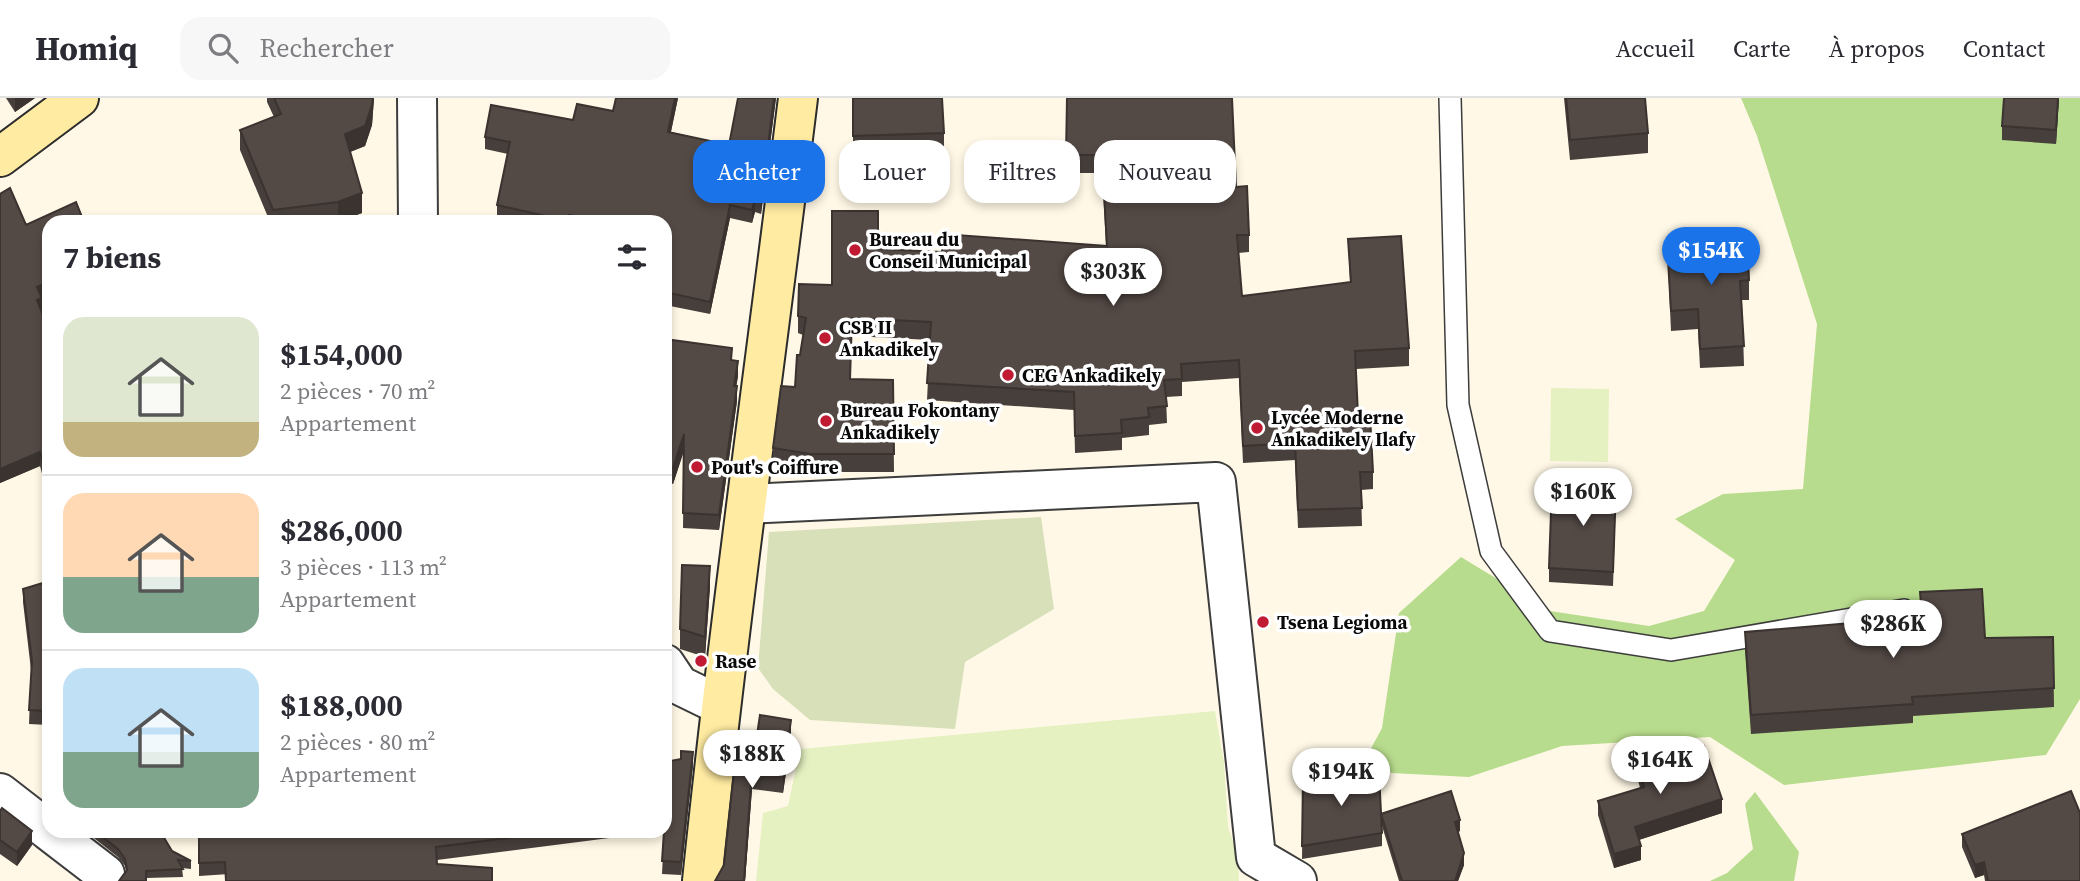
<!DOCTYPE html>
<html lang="fr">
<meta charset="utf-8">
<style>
:root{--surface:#fff;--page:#f7f7f7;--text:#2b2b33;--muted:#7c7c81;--line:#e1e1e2;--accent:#1a73e8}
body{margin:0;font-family:"Source Serif 4",serif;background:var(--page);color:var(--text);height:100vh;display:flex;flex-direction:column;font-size:26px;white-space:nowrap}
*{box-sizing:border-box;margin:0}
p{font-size:23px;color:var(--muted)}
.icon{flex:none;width:38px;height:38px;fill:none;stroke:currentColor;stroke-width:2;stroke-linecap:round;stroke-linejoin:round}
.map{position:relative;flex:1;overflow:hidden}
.side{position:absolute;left:42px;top:117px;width:630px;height:623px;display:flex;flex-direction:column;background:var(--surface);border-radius:21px;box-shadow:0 4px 10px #0003}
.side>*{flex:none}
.banner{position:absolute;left:693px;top:42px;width:665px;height:63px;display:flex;gap:14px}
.price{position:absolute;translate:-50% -60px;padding:0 16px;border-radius:24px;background:#fff;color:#222;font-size:23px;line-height:46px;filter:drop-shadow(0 2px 4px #0008)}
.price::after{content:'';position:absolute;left:50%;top:42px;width:21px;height:16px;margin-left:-10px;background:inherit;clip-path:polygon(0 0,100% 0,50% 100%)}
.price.current{background:var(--accent);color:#fff}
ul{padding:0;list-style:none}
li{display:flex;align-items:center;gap:21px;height:175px;padding:0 21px}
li+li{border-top:2px solid var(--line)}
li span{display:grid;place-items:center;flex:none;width:196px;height:140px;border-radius:21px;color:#555}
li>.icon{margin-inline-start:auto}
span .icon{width:84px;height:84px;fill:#fffc;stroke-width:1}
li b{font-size:30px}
h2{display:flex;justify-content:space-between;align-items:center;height:84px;padding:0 21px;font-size:30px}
.pill{padding:0 24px;border-radius:21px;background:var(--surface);box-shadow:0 4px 10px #0003;font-size:24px;line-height:63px}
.pill.current{background:var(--accent);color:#fff}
header{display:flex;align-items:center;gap:42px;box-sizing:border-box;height:98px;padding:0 35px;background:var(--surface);border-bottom:2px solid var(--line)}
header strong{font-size:33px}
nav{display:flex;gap:38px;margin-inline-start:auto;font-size:24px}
.search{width:490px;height:63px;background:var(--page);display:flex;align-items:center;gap:18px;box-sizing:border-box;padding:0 24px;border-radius:21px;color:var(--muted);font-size:26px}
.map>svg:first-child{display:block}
</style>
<header>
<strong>Homiq</strong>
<div class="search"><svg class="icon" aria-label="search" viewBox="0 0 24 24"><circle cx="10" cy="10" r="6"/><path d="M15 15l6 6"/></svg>Rechercher</div>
<nav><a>Accueil</a><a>Carte</a><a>À propos</a><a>Contact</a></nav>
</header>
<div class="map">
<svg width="2080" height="783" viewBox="0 0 2080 783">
<rect width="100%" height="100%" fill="#fff8e6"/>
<path fill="#b8dc8d" d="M1741 0H2080V601L2046 657 1784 687 1710 639 1562 648 1469 679 1391 675 1369 654 1382 630 1399 515 1461 459 1550 513 1649 528 1704 513 1735 462 1675 421 1723 396 1803 391 1817 226 1757 38Z
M1755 694 1799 754 1794 783H1710L1727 775 1753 751 1745 706Z"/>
<path fill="#d7e0b8" d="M1041 419 1054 511 965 564 955 631 810 622 773 591 758 570 769 434Z"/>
<path fill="#e5f1c1" d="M1551 290 1609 291 1608 364 1550 363Z
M1215 613 1224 665 1228 729 1238 758 1239 783H756L763 715 788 708 800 651Z"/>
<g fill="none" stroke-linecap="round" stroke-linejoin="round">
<defs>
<path id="lane" d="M1450 0 1458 307 1491 453 1550 533 1671 552 1904 512"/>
<path id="street" d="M417 0 418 124
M748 406 1216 384 1256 759 1297 783
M665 566 679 587 720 607
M0 695 49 733
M49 733 105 776"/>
<path id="secondary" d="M0 59 79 0
M702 783C729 521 766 261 798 0"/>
</defs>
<use href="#lane" stroke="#3d3d3d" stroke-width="24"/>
<use href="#street" stroke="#3d3d3d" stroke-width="42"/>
<use href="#secondary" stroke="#2c2c2c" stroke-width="42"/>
<use href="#lane" stroke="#fff" stroke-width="21"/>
<use href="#street" stroke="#fff" stroke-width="38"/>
<use href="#secondary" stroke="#ffeba1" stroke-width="38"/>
</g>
<path fill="#473f3b" d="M6 0H35L15 14Z
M267 0H374L372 27 365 48 350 54 362 115 337 124H270L240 52V32L274 19 267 4Z
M678 0 671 34 729 47 738 0H776L761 116 755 114 752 125 730 120 710 216 665 207V124H518L497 119V107L508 56 485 51V39L573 22 613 13Z
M853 0 944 35V63L853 66Z
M1067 0 1236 89 1249 137V154L1238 155 1242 198 1350 184 1348 141 1409 250V268L1356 271 1358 317 1373 374V391L1361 392 1362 428 1298 430 1295 362 1243 365 1239 280 1182 284V298L1166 299 1167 325 1149 327V337L1122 340V352L1075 355 1074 312 927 302 930 242 852 238 850 281 893 282 894 374H810L773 367V350L795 289 803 237 798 235V218L832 187 878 151 942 154 1106 148 1102 75H1066Z
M1564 0H1645L1648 35V55L1570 62Z
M2059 0 2056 46 2002 42V28Z
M0 96 42 201 41 214 49 232V402L40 368 0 385Z
M1667 144 1749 182V202H1742L1744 268 1700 270 1698 231 1671 233Z
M665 241 732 262 738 278 736 288 737 303 719 432 683 430 684 353 673 386 665 385Z
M1616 402 1613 488 1549 484V470Z
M49 483V627L29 626 31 572 23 504V491Z
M710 488 705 559 680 551V531Z
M1920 494 1985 540 2053 539 2054 609 1913 618V625L1751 636 1745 553V534L1920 519Z
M791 641 783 695 752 691 745 783H715L724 767 754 657Z
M693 667 681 777 662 776 664 733 437 762 199 778V733H665Z
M1638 668 1722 715 1639 742 1641 762 1614 770 1598 717V703L1640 690 1638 682Z
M1303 681 1381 716 1460 733 1458 734 1464 767 1458 783H1399L1382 728V748L1302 761Z
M0 713 32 747 17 768 0 756Z
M85 733H160L172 753 191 763V771L182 770 183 779 146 780 126 773 125 768 118 759Z
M1962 736 2080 783H1985L1984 777 1975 780 1962 749Z"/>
<path fill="#3a3330" d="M15 0H35L15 14Z
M373 0H374L372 27 365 48 345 56V36Z
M675 0H678L668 47V34Z
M774 0H776L761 116V104Z
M2058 0H2059L2056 46V32Z
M362 95V115L338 124V104Z
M755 102V114L752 125V112Z
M730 107V120L710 216V204Z
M49 184V198L42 201V214L37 202V189Z
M738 263V278L734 303V288Z
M737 288V303L719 432V417Z
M684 336V352L673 386V370Z
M40 354V368L0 385V371Z
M710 468V488L705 559V539Z
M791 622V641L783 695V677Z
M693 654V667L681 777V764Z
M752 672V691L745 783H744Z
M1722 701V715L1635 743V729Z
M1460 722V733L1455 735V724Z
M32 733V747L17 768V754Z
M1641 748V762L1614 770V756Z
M1464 755V767L1458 783H1455Z
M1984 764V777L1975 780V767Z"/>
<path fill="#534945" stroke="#3a3330" stroke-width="2" d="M274 0H373L372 7 365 28 345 36 362 95 338 104 273 112 240 32 281 16Z
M616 0H675L668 34 729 47 738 0H774L761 104 755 102 752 112 730 107 710 204 665 194V124H606L569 117 568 123 497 107 510 44 485 39 491 7 573 22 577 6 613 13Z
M853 0H942L944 35 853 38Z
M1067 0H1232L1236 89 1247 88 1249 137H1237L1242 198 1351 184 1348 141 1401 138 1409 250 1355 253 1358 317H1370L1373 374H1360L1362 410 1298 412 1295 345 1243 348 1239 262 1181 266 1182 281 1164 282 1167 308 1148 310 1149 319 1121 322 1122 335 1075 338 1074 294 927 285 931 224 852 220 850 281 893 282 894 356H810L773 350 781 288 795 289 797 257H800L806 220 798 218 799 186 832 187V113H878V151L942 154 943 136 1107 148 1102 57H1066Z
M1566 0H1645L1648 35 1570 42Z
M2004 0H2058L2056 32 2002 28Z
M10 90 26 127 76 104 84 124H49V184L37 189 42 200 37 202 49 232V389L40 354 0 371V96Z
M1747 140 1749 182 1740 183 1744 248 1700 251 1698 211 1671 213 1667 144Z
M665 241 732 250 731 262 738 263 734 288H737L719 417 683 415 684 336 673 370 665 369Z
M1552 386 1616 388 1613 474 1549 470Z
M682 467 710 468 705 539 680 531Z
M49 483V613L29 612 32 563 23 491Z
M1982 491 1985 540 2053 539 2054 590 1912 599 1913 606 1751 617 1745 534 1922 519 1920 494Z
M760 617 791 622 783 677 752 672 744 783H715L724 767 736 655 754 657 753 664Z
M1704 648 1722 701 1635 729 1641 748 1614 756 1598 703 1644 689 1638 668Z
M681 653 693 654 681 764 662 763 664 733H665V664L681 661Z
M1379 675 1382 735 1302 748 1303 681Z
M1451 693 1460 722 1455 724 1464 755 1455 783H1402L1381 716Z
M2071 693 2080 715V783H1988L1984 764 1975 767 1962 736Z
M2 710 32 733 17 754 0 742V713Z
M95 733H160L172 753 191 763 178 762 183 771 146 773V783H119L127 772 125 761 118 751Z
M199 733H564L436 749 437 766 492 770V783H226L225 764 199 765Z"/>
<g fill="#c01b33" stroke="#fff" stroke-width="2.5">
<circle cx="855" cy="152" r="7"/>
<circle cx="825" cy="240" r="7"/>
<circle cx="1008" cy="277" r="7"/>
<circle cx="826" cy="323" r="7"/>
<circle cx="1257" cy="330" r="7"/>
<circle cx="697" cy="369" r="7"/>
<circle cx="1263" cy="524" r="7"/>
<circle cx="701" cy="563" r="7"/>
</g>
<g text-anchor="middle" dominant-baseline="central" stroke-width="7" stroke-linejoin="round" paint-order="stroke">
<g font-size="19" font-weight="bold" fill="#0a0a0a" stroke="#fff" text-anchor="start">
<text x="869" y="141">Bureau du<tspan x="869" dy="22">Conseil Municipal</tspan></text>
<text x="839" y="229">CSB II<tspan x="839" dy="22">Ankadikely</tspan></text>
<text x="1022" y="277">CEG Ankadikely</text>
<text x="840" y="312">Bureau Fokontany<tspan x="840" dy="22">Ankadikely</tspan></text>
<text x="1271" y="319">Lycée Moderne<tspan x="1271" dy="22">Ankadikely Ilafy</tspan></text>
<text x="711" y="369">Pout's Coiffure</text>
<text x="1277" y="524">Tsena Legioma</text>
<text x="715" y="563">Rase</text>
</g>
</g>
</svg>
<b class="price current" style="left:1711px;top:189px">$154K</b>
<b class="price" style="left:1113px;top:210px">$303K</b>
<b class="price" style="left:1583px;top:430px">$160K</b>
<b class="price" style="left:1893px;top:562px">$286K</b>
<b class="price" style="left:752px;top:692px">$188K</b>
<b class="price" style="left:1660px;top:698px">$164K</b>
<b class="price" style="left:1341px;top:710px">$194K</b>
<div class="banner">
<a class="pill current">Acheter</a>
<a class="pill">Louer</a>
<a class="pill">Filtres</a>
<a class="pill">Nouveau</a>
</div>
<section class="side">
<h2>7 biens<svg class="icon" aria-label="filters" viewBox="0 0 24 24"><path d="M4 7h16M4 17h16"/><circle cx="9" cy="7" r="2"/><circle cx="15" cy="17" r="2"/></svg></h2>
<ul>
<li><span style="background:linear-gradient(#dfe7d0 75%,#c2b280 0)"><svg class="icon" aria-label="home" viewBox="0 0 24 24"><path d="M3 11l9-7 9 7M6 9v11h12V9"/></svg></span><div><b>$154,000</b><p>2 pièces · 70 m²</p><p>Appartement</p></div></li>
<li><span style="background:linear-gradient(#ffd9b3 60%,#7fa58c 0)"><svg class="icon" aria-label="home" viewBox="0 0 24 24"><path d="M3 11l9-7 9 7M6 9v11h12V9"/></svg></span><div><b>$286,000</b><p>3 pièces · 113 m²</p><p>Appartement</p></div></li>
<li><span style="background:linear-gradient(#bfe0f5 60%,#7fa58c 0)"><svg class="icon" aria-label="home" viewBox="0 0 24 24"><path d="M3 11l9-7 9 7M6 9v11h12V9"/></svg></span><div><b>$188,000</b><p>2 pièces · 80 m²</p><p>Appartement</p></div></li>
</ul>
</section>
</div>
